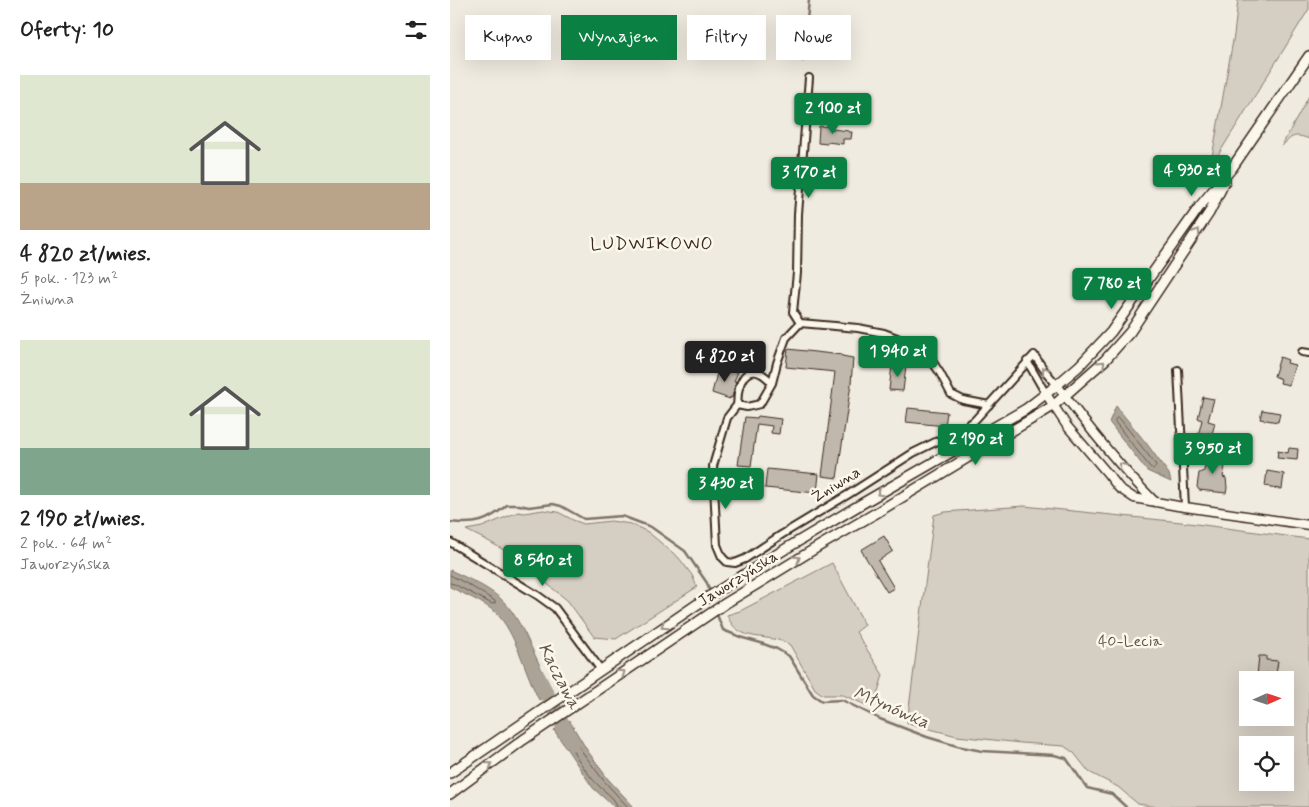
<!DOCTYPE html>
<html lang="pl">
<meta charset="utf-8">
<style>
:root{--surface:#fff;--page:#f6f6f6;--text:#222;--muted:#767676;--accent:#0b8043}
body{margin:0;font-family:Mynerve,sans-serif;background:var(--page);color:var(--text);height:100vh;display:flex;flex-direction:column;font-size:19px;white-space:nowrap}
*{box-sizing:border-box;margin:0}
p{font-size:16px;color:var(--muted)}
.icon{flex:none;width:28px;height:28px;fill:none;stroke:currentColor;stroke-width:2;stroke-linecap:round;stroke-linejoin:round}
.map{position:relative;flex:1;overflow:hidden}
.details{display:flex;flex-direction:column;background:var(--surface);width:450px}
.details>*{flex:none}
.banner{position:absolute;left:15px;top:15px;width:475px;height:45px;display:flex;gap:10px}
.needle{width:32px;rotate:87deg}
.controls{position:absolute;left:789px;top:671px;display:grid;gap:10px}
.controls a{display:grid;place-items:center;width:55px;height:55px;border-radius:0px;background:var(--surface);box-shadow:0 5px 20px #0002;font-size:25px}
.price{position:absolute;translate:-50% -42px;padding:0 11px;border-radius:5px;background:var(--accent);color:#fff;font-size:16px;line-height:32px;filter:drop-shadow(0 1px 2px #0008)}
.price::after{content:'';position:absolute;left:50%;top:30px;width:15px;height:11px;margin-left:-8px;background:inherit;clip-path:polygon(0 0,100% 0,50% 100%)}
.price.current{background:#222;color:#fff}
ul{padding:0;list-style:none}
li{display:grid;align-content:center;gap:10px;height:265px;padding:0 20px}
li span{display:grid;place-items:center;height:155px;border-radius:0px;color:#555}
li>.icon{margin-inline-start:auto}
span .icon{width:90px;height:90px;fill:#fffc;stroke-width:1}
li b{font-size:21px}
h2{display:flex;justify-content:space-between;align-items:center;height:60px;padding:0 20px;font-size:21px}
.chip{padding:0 18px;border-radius:0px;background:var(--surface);box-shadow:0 5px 20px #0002;font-size:18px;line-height:45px}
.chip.current{background:var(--accent);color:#fff}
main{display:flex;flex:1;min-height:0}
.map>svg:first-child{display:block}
</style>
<main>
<section class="details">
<h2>Oferty: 10<svg class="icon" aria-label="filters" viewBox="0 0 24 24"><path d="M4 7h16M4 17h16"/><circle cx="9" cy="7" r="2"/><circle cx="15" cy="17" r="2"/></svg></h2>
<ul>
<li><span style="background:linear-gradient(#dfe7d0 70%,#b9a48a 0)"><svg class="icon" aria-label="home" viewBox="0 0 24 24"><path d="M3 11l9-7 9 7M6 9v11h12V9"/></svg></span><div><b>4 820 zł/mies.</b><p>5 pok. · 123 m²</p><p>Żniwna</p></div></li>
<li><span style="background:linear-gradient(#dfe7d0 70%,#7fa58c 0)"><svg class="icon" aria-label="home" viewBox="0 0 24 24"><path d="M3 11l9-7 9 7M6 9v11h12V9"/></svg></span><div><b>2 190 zł/mies.</b><p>2 pok. · 64 m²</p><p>Jaworzyńska</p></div></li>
</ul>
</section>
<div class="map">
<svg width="859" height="807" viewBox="0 0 859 807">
<rect width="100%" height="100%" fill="#f0ebe0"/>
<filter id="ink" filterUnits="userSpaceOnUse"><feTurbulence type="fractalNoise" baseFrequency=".02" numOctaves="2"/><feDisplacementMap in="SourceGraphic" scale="10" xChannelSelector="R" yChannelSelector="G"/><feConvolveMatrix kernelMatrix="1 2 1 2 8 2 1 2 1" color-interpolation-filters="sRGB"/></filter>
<g filter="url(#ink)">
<path fill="#d5cec3" stroke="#887c70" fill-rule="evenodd" d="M788 0H859V9L760 168 784 35Z
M859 96V139C844 133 842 136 831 147Z
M574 506 731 522 859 539V807H708L688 804 668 787 639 772 624 753 614 746 571 743 507 736 457 723 484 515 495 512ZM798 680H835V718H798ZM798 745H835V782H798Z
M93 510 108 512 123 520 134 524 161 521 181 524 198 532 229 558 242 575 247 587 166 639 144 637 118 601 62 555 40 542 16 530 32 527 68 512 74 513Z
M382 563 415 625 406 632 433 675 423 708 393 695H373L365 689 340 645C320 632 288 645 277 615L290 611Z"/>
<path fill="#aca397" stroke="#7f7367" d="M666 406 697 444 719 474 721 482 697 471 659 422Z
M0 570C17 578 36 586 51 599 62 609 68 621 75 634 84 653 93 672 102 691L89 700C76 675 65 630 45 612 33 602 14 594 0 587Z
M119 720 137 750 158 779 184 807H164L143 788 104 730Z"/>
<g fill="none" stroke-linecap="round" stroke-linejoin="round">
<path stroke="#685a4e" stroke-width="1" d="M667 418 670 419 706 465 705 468 703 469 700 467 665 422V420Z
M0 575 19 585 45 601V603L42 604 4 584 0 583
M167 807C166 798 155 792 149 786 135 773 125 753 114 737L112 733V731L116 728 119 729 133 753 154 781 178 807"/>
<path stroke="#7f7367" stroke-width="2.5" d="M353 61 359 0
M0 522C26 525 37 522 57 505H69L79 507 103 504 111 506 134 519 172 516 201 527 235 551 257 583 260 593
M266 612 273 630 293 638 311 643 327 649 339 656 363 695 372 701 392 700 430 719 477 737 507 746 532 751 604 755 616 758 637 788 662 794 676 807"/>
<path stroke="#aca397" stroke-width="15" d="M88 677 122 743"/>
</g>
<path fill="#c0b8ad" stroke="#3b2a1e" d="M372 96 382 97 381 99 402 102 400 114 380 112V114L371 113Z
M369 126 383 127 382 129 399 131V132H402L401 139H393V144L377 142V144L368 143Z
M338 349 392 355V356L403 358 401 384 387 478 372 476 385 372 336 367Z
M830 357 838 360 837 363 845 365 839 385 830 383 831 379 824 376Z
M442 365 456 366 453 391 439 390Z
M268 369 288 372 284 381H286L282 398 280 397V399L262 393Z
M753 397 764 399 758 421 765 423 762 434 758 433 756 442 747 440 752 420 748 418Z
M458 408 497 412 495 426 456 422Z
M812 410 830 413 828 422 810 419Z
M308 416 331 419 329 434 321 433 322 426 307 424 301 466 288 465 295 417 307 418Z
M839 448 848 449 847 460 827 458 828 451 838 453Z
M757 452 770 455 769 459 776 461 773 477 776 478 777 488 776 493 749 490 747 487 749 473 754 471Z
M317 469 369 474 367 493 315 488Z
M817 471 834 474 832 489 820 488V487L815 486Z
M434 536 443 551 428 561 444 588 437 592 411 550Z
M809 656H816V660L828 661 826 674 815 673 814 677 807 676Z"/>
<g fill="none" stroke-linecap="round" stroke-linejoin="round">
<defs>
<path id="minor" d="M350 323 343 312 347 273 348 214 359 78
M350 323 408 328 434 333 447 338 469 349 482 361 490 373 501 394 513 400 539 405
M852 352 859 353
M577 361 596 394
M728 370 735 507
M322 383 327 363 336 338 350 323
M287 405C288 400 287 394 289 388 295 366 309 368 322 383L310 404 297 407 287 405 277 418 263 466 267 545 272 557 277 562 285 563 295 559 331 535 399 494 463 453 512 429 524 421 584 355 595 371 607 385
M0 542 87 595 105 608 151 670"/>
<path id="tertiary" d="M607 385C637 426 669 466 705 502
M596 394 617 426 658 474 669 488 684 498 728 506 859 525"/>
<path id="secondary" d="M0 773 255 599 337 548 413 503 576 409 607 385 629 366 661 332 750 206 782 168 859 56
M0 794 73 740 276 603 371 545 426 513 603 406 655 360 680 332 759 213 775 181"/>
</defs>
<use href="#minor" stroke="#3b2a1e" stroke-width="10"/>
<use href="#tertiary" stroke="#3b2a1e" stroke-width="11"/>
<use href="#secondary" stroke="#3b2a1e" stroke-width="12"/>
<use href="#minor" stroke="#fbf7ec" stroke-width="6"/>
<use href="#tertiary" stroke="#fbf7ec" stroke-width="8"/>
<use href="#secondary" stroke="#fbf7ec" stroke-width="9"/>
</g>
<defs><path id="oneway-chevron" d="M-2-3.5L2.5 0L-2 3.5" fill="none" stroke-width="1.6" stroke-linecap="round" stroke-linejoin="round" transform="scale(1.25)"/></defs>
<g stroke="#9b9085">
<use href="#oneway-chevron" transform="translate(747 232) rotate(-57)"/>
<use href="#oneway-chevron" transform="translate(652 364) rotate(-44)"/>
<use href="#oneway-chevron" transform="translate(595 370) rotate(-127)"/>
<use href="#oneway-chevron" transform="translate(672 466) rotate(-129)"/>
<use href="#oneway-chevron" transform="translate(430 493) rotate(150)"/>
<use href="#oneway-chevron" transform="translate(347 559) rotate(-32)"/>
<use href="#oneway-chevron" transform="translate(214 626) rotate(146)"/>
<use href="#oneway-chevron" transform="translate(172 673) rotate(-35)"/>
<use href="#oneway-chevron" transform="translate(39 765) rotate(-36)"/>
</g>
</g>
<g text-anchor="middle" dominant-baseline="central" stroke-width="5" stroke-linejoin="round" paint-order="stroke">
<g font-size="16" fill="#3b2a1e" stroke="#fbf7ec">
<text transform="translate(386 485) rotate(-32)">Żniwna</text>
<text transform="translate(288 579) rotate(-32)">Jaworzyńska</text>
</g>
<g font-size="16" fill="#625347" stroke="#fbf7ec">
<text x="680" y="641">40-Lecia</text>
</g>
<g font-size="18" letter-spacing="1" fill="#3b2a1e" stroke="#fbf7ec">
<text x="202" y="244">LUDWIKOWO</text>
</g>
<g font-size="18" font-style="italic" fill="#635448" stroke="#fbf7ec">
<text transform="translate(109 676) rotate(63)">Kaczawa</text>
<text transform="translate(441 708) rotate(23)">Młynówka</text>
</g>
</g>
</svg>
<div class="controls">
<a><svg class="needle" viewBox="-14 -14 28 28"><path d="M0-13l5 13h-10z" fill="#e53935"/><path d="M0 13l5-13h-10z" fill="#767676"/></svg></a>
<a><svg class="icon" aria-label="locate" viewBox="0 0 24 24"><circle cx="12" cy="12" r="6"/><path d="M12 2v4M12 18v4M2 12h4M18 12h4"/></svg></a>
</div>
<b class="price" style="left:383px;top:135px">2 100 zł</b>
<b class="price" style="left:742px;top:197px">4 930 zł</b>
<b class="price" style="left:359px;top:199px">3 170 zł</b>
<b class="price" style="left:662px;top:310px">7 780 zł</b>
<b class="price" style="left:448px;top:378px">1 940 zł</b>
<b class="price current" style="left:275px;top:383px">4 820 zł</b>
<b class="price" style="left:526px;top:466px">2 190 zł</b>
<b class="price" style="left:763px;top:475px">3 950 zł</b>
<b class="price" style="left:276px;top:510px">3 430 zł</b>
<b class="price" style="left:93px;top:587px">8 540 zł</b>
<div class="banner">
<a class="chip">Kupno</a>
<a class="chip current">Wynajem</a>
<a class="chip">Filtry</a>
<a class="chip">Nowe</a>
</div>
</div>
</main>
